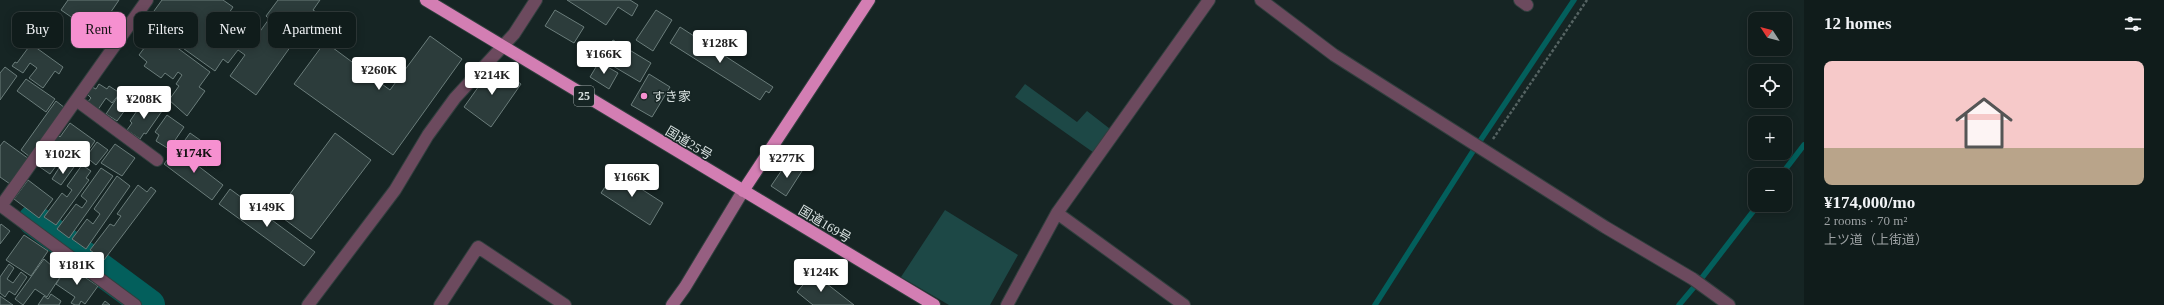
<!DOCTYPE html>
<meta charset="utf-8">
<style>
:root{--surface:#101c1b;--page:#1e2928;--text:#f1f3f6;--muted:#9ca1a3;--line:#303a3a;--accent:#f690d0}
body{margin:0;font-family:"Times New Roman","Noto Sans JP",serif;background:var(--page);color:var(--text);height:100vh;display:flex;flex-direction:column;font-size:15px;white-space:nowrap}
*{box-sizing:border-box;margin:0}
p{font-size:13px;color:var(--muted)}
.icon{flex:none;width:22px;height:22px;fill:none;stroke:currentColor;stroke-width:2;stroke-linecap:round;stroke-linejoin:round}
.map{position:relative;flex:1;overflow:hidden}
.panel{display:flex;flex-direction:column;background:var(--surface);width:360px}
.panel>*{flex:none}
.banner{position:absolute;left:12px;top:12px;width:380px;height:36px;display:flex;gap:8px}
.needle{width:26px;rotate:306deg}
.buttons{position:absolute;left:1748px;top:12px;display:grid;gap:8px}
.buttons a{display:grid;place-items:center;width:44px;height:44px;border-radius:8px;background:var(--surface);box-shadow:0 2px 10px #0003,0 0 0 1px var(--line);font-size:20px}
.price{position:absolute;translate:-50% -34px;padding:0 9px;border-radius:4px;background:#fff;color:#222;font-size:13px;line-height:26px;filter:drop-shadow(0 1px 2px #0008)}
.price::after{content:'';position:absolute;left:50%;top:24px;width:12px;height:9px;margin-left:-6px;background:inherit;clip-path:polygon(0 0,100% 0,50% 100%)}
.price.current{background:var(--accent);color:#111}
ul{padding:0;list-style:none}
li{display:grid;align-content:center;gap:8px;height:212px;padding:0 20px}
li+li{border-top:1px solid var(--line)}
li span{display:grid;place-items:center;height:124px;border-radius:8px;color:#555}
li>.icon{margin-inline-start:auto}
span .icon{width:72px;height:72px;fill:#fffc;stroke-width:1}
li b{font-size:17px}
h2{display:flex;justify-content:space-between;align-items:center;height:48px;padding:0 20px;font-size:17px}
.tag{padding:0 14px;border-radius:8px;background:var(--surface);box-shadow:0 2px 10px #0003,0 0 0 1px var(--line);font-size:14px;line-height:36px}
.tag.current{background:var(--accent);color:#111}
main{display:flex;flex:1;min-height:0}
.map>svg:first-child{display:block}
</style>
<main>
<div class="map">
<svg width="1804" height="305" viewBox="0 0 1804 305">
<rect width="100%" height="100%" fill="#162524"/>
<path fill="#1d4846" d="M1025 84 1077 122 1087 111 1114 132 1097 155 1015 97Z
M945 210 1018 255 990 305H949L901 277Z"/>
<g fill="none" stroke-linecap="round" stroke-linejoin="round">
<path stroke="#035f5c" stroke-width="5.5" d="M1478 144 1574 0
M1781 175 1804 145
M1701 279 1758 205
M1375 305 1475 148
M1679 305 1695 286"/>
<path stroke="#035f5c" stroke-width="32" d="M34 220 149 305"/>
</g>
<path fill="#2c3c3b" stroke="#6b7d7b" d="M68 0H119L96 34 61 10Z
M162 0H223L233 7 229 13 249 29 245 35 253 41 269 19 266 16 278 0H320L313 10 316 12 305 26 291 16 287 22 301 32 256 95 230 76 245 55 238 50 228 63 223 59 215 71 180 46 184 41 161 24 165 19 154 11Z
M567 0H630L638 5 632 16 618 7 606 25Z
M555 10 584 27 574 43 545 26Z
M656 10 672 20 653 51 636 40Z
M680 27 773 87 769 93 766 91 760 100 670 43Z
M156 32 210 72 199 87 205 91 187 116 169 100 179 86 176 84 182 75 178 72 173 79 165 73 161 78 144 66 147 62 139 55Z
M430 36 462 59 393 155 294 84 325 42 390 90Z
M613 40 651 63 640 82 601 59Z
M31 44 63 67 59 74 55 71 43 88 29 78 37 68 30 63 23 73 12 66 15 62 17 63Z
M599 62 618 73 609 89 590 77Z
M494 65 521 84 491 127 464 107Z
M5 67 17 76 0 100V73Z
M649 74 670 87 652 117 631 105Z
M26 79 55 99 46 112 17 91Z
M99 84 107 89 109 86 120 93 112 103 106 98 97 111 86 104 91 98 87 94 92 87 96 89Z
M123 89 139 100 133 109 128 106 117 121 106 114Z
M56 101 65 108 30 157 21 150Z
M143 102 147 105 149 102 162 111 146 134 144 133 140 139 127 130 132 123 130 121Z
M167 115 184 127 169 149 156 141 159 135 155 132Z
M70 123 95 141 79 164 51 144 58 135 60 137Z
M190 133 217 152 207 166 180 147Z
M335 133 371 160 311 239 276 213Z
M4 141 29 159 10 184 0 177V146Z
M97 142 108 150 96 165 86 157Z
M115 144 135 158 122 176 101 163Z
M49 148 62 158 50 174 37 165Z
M176 149 223 185 212 200 164 164Z
M788 161 802 171 786 196 771 186Z
M69 164 74 167 61 185 52 179 59 168 63 172Z
M82 165 91 171 86 178 89 180 56 225 44 217 62 193 67 197 72 190 67 186Z
M101 168 113 176 69 238 57 229 76 204 82 208 87 201 81 196Z
M615 172 663 203 650 225 601 193Z
M117 176 130 186 86 249 72 239 87 219 93 224 100 214 94 209Z
M28 180 53 199 39 218 14 199Z
M138 185 147 192 151 187 156 191 104 260 90 250 110 224 114 226 121 216 117 214Z
M230 189 315 252 304 266 219 204Z
M1 224 10 231 0 244V226Z
M24 235 48 251 31 276 6 260Z
M44 259 52 266 56 261 66 268 47 297 35 289 23 305 15 299Z
M9 264 14 268 7 279 13 283 21 272 27 277 15 295 9 291 5 297 0 293V277Z
M68 266 98 286 85 304 81 301 79 305H75L71 303 75 297 56 284Z
M813 273 854 305H813L797 292Z
M51 294 61 301 59 305H38L44 296 48 299Z
M0 296 13 305H0Z
M105 301 110 305H102Z"/>
<g fill="none" stroke-linecap="round" stroke-linejoin="round">
<defs>
<path id="street" d="M1261 0 1334 55 1605 227 1693 279 1729 305
M1520 0 1527 5
M76 100 157 160
M0 205 135 305
M1 206 147 0
M1057 213 1184 305
M308 305 395 190 428 135 455 98 514 34 536 0
M440 305 478 247 565 305
M1007 305 1057 213 1209 0"/>
<path id="secondary" d="M672 305 685 287 743 191"/>
<path id="highway" d="M426 0 934 305
M743 191 869 0"/>
</defs>
<use href="#street" stroke="#313f3e" stroke-width="14"/>
<use href="#secondary" stroke="#313f3e" stroke-width="14"/>
<use href="#highway" stroke="#313f3e" stroke-width="14"/>
<path stroke="#556362" stroke-width="2.5" stroke-dasharray="3 2" stroke-linecap="butt" d="M1493 139 1587 0"/>
<use href="#street" stroke="#6c4a5e" stroke-width="12"/>
<use href="#secondary" stroke="#965f81" stroke-width="12"/>
<use href="#highway" stroke="#d37eb3" stroke-width="12"/>
</g>
<circle fill="#f690d0" stroke="#162524" stroke-width="1.5" cx="644" cy="96" r="4"/>
<g text-anchor="middle" dominant-baseline="central" stroke-width="3" stroke-linejoin="round" paint-order="stroke">
<rect fill="#162524" stroke="#9ea9a8" stroke-width="1" x="574" y="86" width="20" height="20" rx="3"/>
<g font-size="12" font-weight="bold" fill="#d8e1e0">
<text x="584" y="96">25</text>
</g>
<g font-size="13" fill="#d8e1e0" stroke="#162524" text-anchor="start">
<text x="652" y="96">すき家</text>
</g>
<g font-size="13" fill="#d8e1e0" stroke="#162524">
<text transform="translate(689 143) rotate(31)">国道25号</text>
<text transform="translate(825 224) rotate(31)">国道169号</text>
</g>
</g>
</svg>
<div class="buttons">
<a><svg class="needle" viewBox="-14 -14 28 28"><path d="M0-13l5 13h-10z" fill="#e53935"/><path d="M0 13l5-13h-10z" fill="#9ca1a3"/></svg></a>
<a><svg class="icon" aria-label="locate" viewBox="0 0 24 24"><circle cx="12" cy="12" r="6"/><path d="M12 2v4M12 18v4M2 12h4M18 12h4"/></svg></a>
<a>+</a>
<a>−</a>
</div>
<b class="price" style="left:720px;top:64px">¥128K</b>
<b class="price" style="left:604px;top:75px">¥166K</b>
<b class="price" style="left:379px;top:91px">¥260K</b>
<b class="price" style="left:492px;top:96px">¥214K</b>
<b class="price" style="left:144px;top:120px">¥208K</b>
<b class="price current" style="left:194px;top:174px">¥174K</b>
<b class="price" style="left:63px;top:175px">¥102K</b>
<b class="price" style="left:787px;top:179px">¥277K</b>
<b class="price" style="left:632px;top:198px">¥166K</b>
<b class="price" style="left:267px;top:228px">¥149K</b>
<b class="price" style="left:77px;top:286px">¥181K</b>
<b class="price" style="left:821px;top:293px">¥124K</b>
<div class="banner">
<a class="tag">Buy</a>
<a class="tag current">Rent</a>
<a class="tag">Filters</a>
<a class="tag">New</a>
<a class="tag">Apartment</a>
</div>
</div>
<section class="panel">
<h2>12 homes<svg class="icon" aria-label="filters" viewBox="0 0 24 24"><path d="M4 7h16M4 17h16"/><circle cx="9" cy="7" r="2"/><circle cx="15" cy="17" r="2"/></svg></h2>
<ul>
<li><span style="background:linear-gradient(#f6c9c9 70%,#b9a48a 0)"><svg class="icon" aria-label="home" viewBox="0 0 24 24"><path d="M3 11l9-7 9 7M6 9v11h12V9"/></svg></span><div><b>¥174,000/mo</b><p>2 rooms · 70 m²</p><p>上ツ道（上街道）</p></div></li>
</ul>
</section>
</main>
